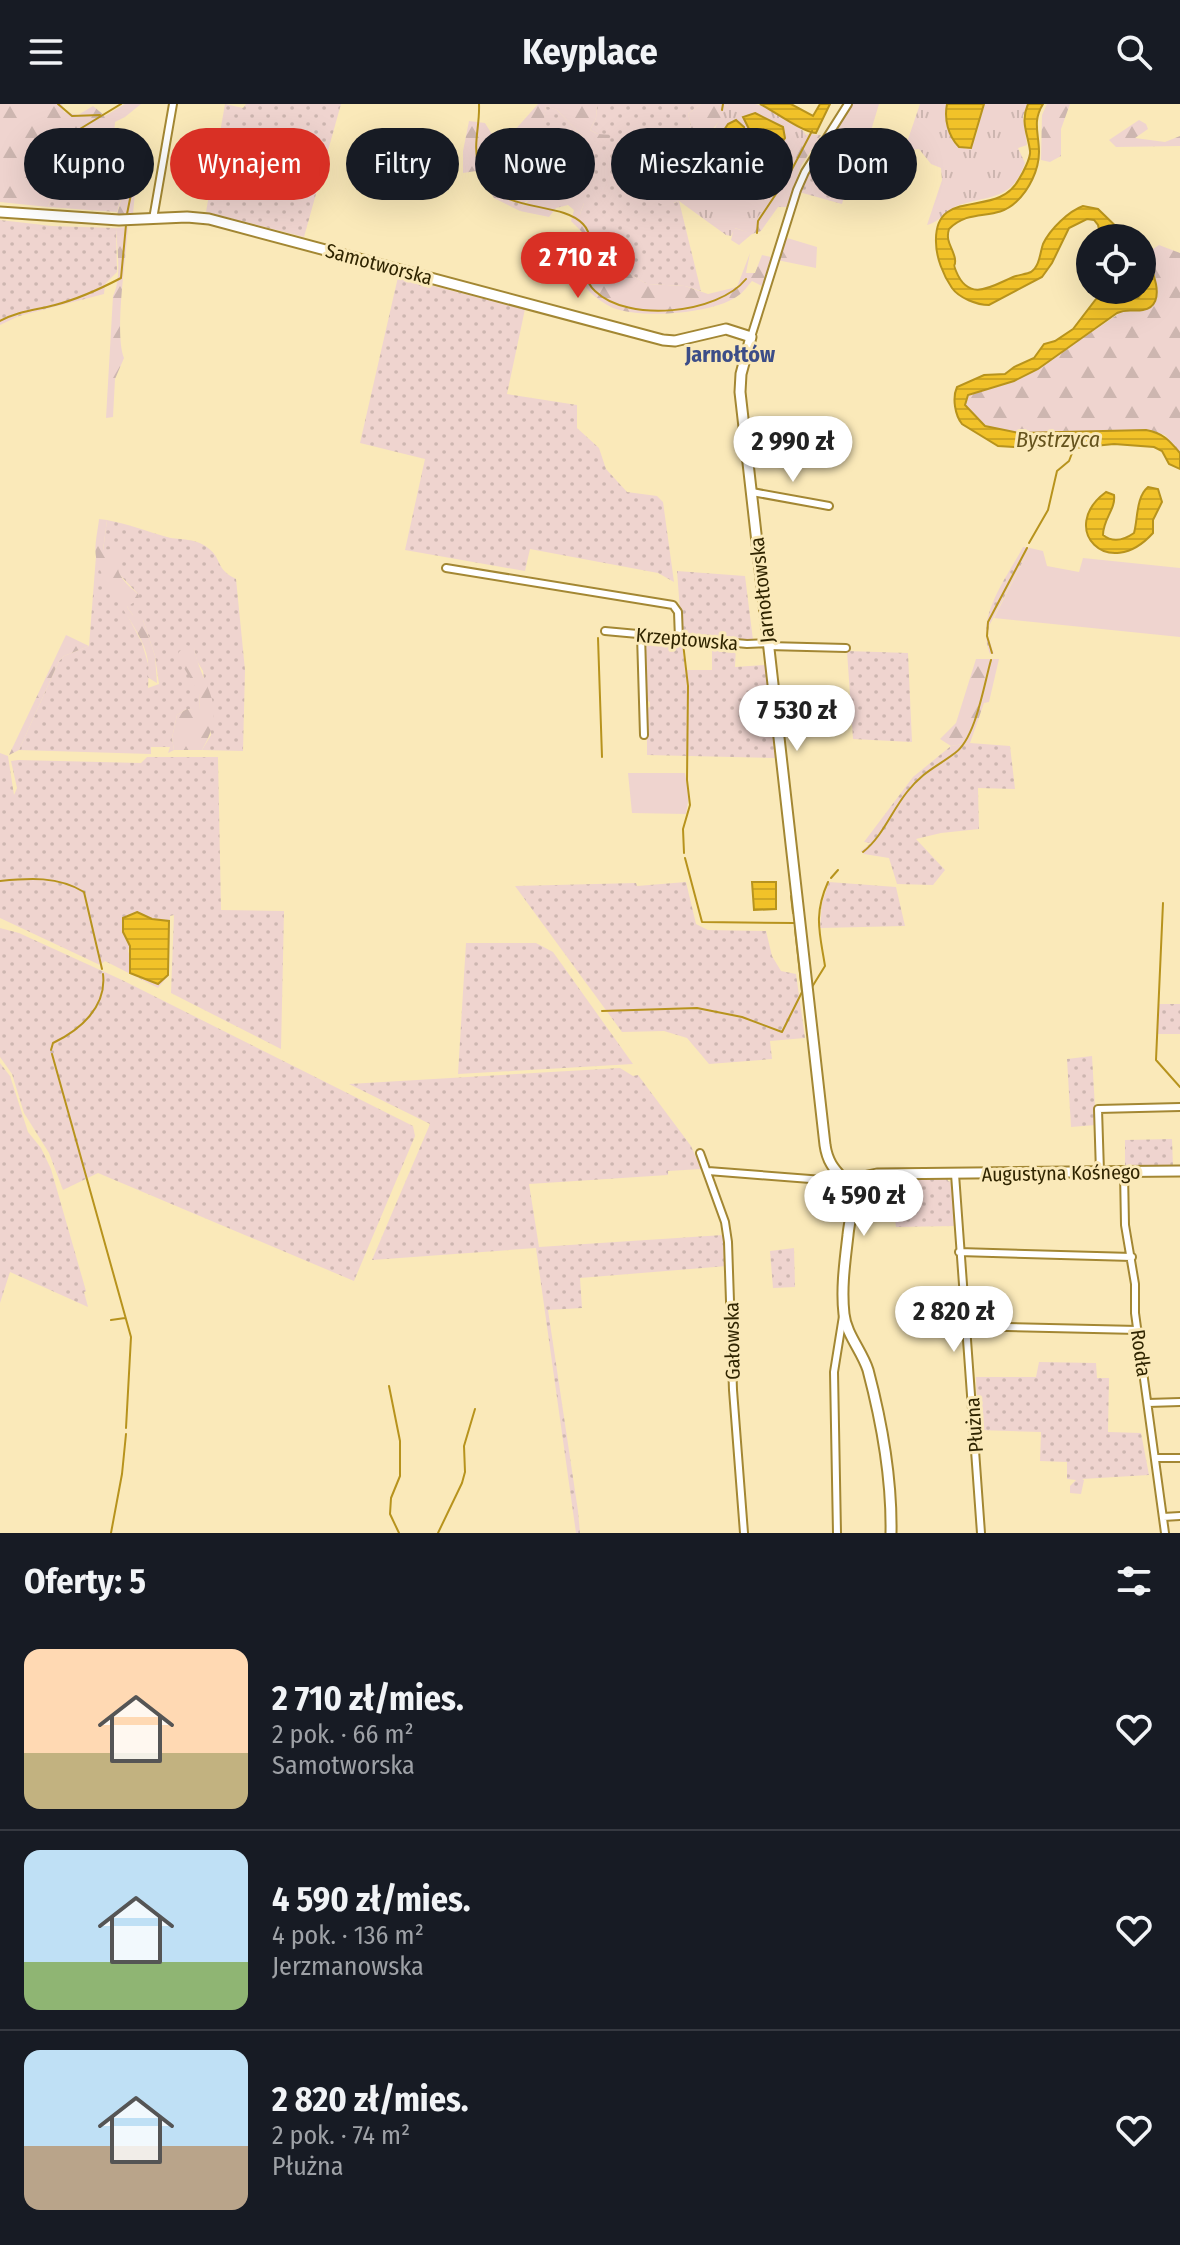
<!DOCTYPE html>
<html lang="pl">
<meta charset="utf-8">
<style>
:root{--surface:#171b24;--page:#242831;--text:#f1f3f6;--muted:#9ea1a6;--line:#363941;--accent:#d93025}
body{margin:0;font-family:"Fira Sans Condensed",sans-serif;background:var(--page);color:var(--text);height:100vh;display:flex;flex-direction:column;font-size:30px;white-space:nowrap}
*{box-sizing:border-box;margin:0}
p{font-size:26px;color:var(--muted)}
.icon{flex:none;width:44px;height:44px;fill:none;stroke:currentColor;stroke-width:2;stroke-linecap:round;stroke-linejoin:round}
.map{position:relative;height:1429px;overflow:hidden}
.panel{display:flex;flex-direction:column;background:var(--surface);flex:1}
.panel>*{flex:none}
.guide{position:absolute;left:24px;top:24px;width:1132px;height:72px;display:flex;gap:16px}
.buttons{position:absolute;left:1076px;top:120px;display:grid;gap:16px}
.buttons a{display:grid;place-items:center;width:80px;height:80px;border-radius:50%;background:var(--surface);box-shadow:0 8px 32px #0002;font-size:40px}
.price{position:absolute;translate:-50% -68px;padding:0 18px;border-radius:28px;background:#fff;color:#222;font-size:26px;line-height:52px;filter:drop-shadow(0 2px 4px #0008)}
.price::after{content:'';position:absolute;left:50%;top:48px;width:24px;height:18px;margin-left:-12px;background:inherit;clip-path:polygon(0 0,100% 0,50% 100%)}
.price.active{background:var(--accent);color:#fff}
ul{padding:0;list-style:none}
li{display:flex;align-items:center;gap:24px;height:200px;padding:0 24px}
li+li{border-top:2px solid var(--line)}
li span{display:grid;place-items:center;flex:none;width:224px;height:160px;border-radius:16px;color:#555}
li>.icon{margin-inline-start:auto}
span .icon{width:96px;height:96px;fill:#fffc;stroke-width:1}
li b{font-size:34px}
h2{display:flex;justify-content:space-between;align-items:center;height:96px;padding:0 24px;font-size:34px}
.chip{padding:0 28px;border-radius:36px;background:var(--surface);box-shadow:0 8px 32px #0002;font-size:28px;line-height:72px}
.chip.active{background:var(--accent);color:#fff}
header{display:flex;justify-content:space-between;align-items:center;height:104px;padding:0 24px;background:var(--surface);font-size:36px;font-weight:700}
.map>svg:first-child{display:block}
</style>
<header><svg class="icon" aria-label="menu" viewBox="0 0 24 24"><path d="M4 6h16M4 12h16M4 18h16"/></svg>Keyplace<svg class="icon" aria-label="search" viewBox="0 0 24 24"><circle cx="10" cy="10" r="6"/><path d="M15 15l6 6"/></svg></header>
<div class="map">
<svg width="1180" height="1429" viewBox="0 0 1180 1429">
<defs>
<pattern id="grass-dots" width="8" height="8" patternUnits="userSpaceOnUse" patternTransform="scale(2)"><rect width="8" height="8" fill="#efd4cf"/><path d="M2 2h.1M6 6h.1" fill="none" stroke="#cdb6b0" stroke-width="1.8" stroke-linecap="round"/></pattern>
<pattern id="forest-firs" width="22" height="20" patternUnits="userSpaceOnUse" patternTransform="scale(2)"><rect width="22" height="20" fill="#efd4cf"/><path d="M5 1l3.5 6h-7zM16 11l3.5 6h-7z" fill="#cdb6b0"/></pattern>
<pattern id="park-tufts" width="24" height="20" patternUnits="userSpaceOnUse" patternTransform="scale(2)"><rect width="24" height="20" fill="#efd4cf"/><path d="M3 7l-1-3M5 7V3M7 7l1-3M15 17l-1-3M17 17v-4M19 17l1-3" fill="none" stroke="#cdb6b0"/></pattern>
<pattern id="water-rules" width="6" height="5" patternUnits="userSpaceOnUse" patternTransform="scale(2)"><rect width="6" height="5" fill="#f1c229"/><path d="M0 2.5h6" fill="none" stroke="#cfa723"/></pattern>
</defs>
<rect width="100%" height="100%" fill="#fae9b9"/>
<path fill="url(#grass-dots)" fill-rule="evenodd" d="M225 0 243 4 246 0H341L304 133 206 108Z
M597 0H701L688 10 691 21 684 34 656 44 662 57 665 82 653 80 642 90 674 99 679 97 701 187 685 182 647 180 594 149 595 137 580 110 584 99 526 97 520 107 512 103 516 79 510 58 540 34 546 2 557 6 583 33 598 30 590 26 596 14Z
M76 46 119 64 128 72 117 108 48 103 61 61Z
M839 63 851 67 842 100 799 88 809 67 837 74Z
M0 116 52 122 116 124 117 168 105 180 104 190 19 212 0 221Z
M398 173 525 205 507 290 577 301V324L599 344 606 365 627 388 657 392 663 398 674 478 658 469 530 445 525 467 405 446 425 355 360 339Z
M107 416C128 420 146 427 167 433 182 437 194 433 208 444 222 454 215 465 236 475L245 566 243 647 202 646 211 631 203 567 197 557 194 544 200 591 199 607 187 605 177 611 172 634 174 646 168 649 170 643H151V650L19 646 59 557 64 552 89 542 96 452 142 539 149 563 148 584 159 580 155 552 143 516 133 511 127 503 138 490 118 469 116 459 103 447Z
M1023 443 1030 444 989 522 988 532 994 550H990C975 513 1006 475 1023 443Z
M677 467 745 472 753 536 682 533Z
M650 534 682 537 685 566H712V541L736 542 735 563 765 561 775 654 647 651V604L650 603V598L645 596 644 537Z
M847 547 908 549 912 638 853 635Z
M970 639 1010 642 1015 685 978 684 979 725 941 729 916 735 945 766 933 781 897 780 889 754 864 750 861 747 871 739 864 738 913 673 951 642Z
M0 649 8 652 14 691 17 684 11 657 18 656 141 659 147 653H218L221 806 284 807 281 945 171 889 174 811 170 812 168 872 158 884 105 857 100 861 0 814ZM139 810 152 815 167 816 169 820 168 854 154 879 137 873 128 847Z
M686 778 696 820 708 826 766 827 772 852 781 867 796 870 805 934 770 937 772 955 709 960 687 934 664 927 622 928 515 782 636 779 637 782Z
M829 778 896 783 905 822 820 824 822 799Z
M0 824 19 829 122 876 413 1022 415 1032 354 1177 98 1069 63 1086 49 1049 24 1009 12 970 0 953Z
M466 839H536L553 848 633 960 458 970Z
M1159 900H1180V930H1157Z
M1092 952 1096 1021 1071 1023 1067 955Z
M0 959 10 972 28 1028 41 1044 51 1065 86 1187 84 1188 88 1203 10 1168 0 1199Z
M620 964 633 972 638 971 691 1042 701 1065 668 1067V1071L529 1080 539 1143 723 1131 727 1162 580 1174 582 1204 548 1206 578 1407 580 1429H576L536 1144 372 1156 430 1020 349 980Z
M1172 1035 1173 1063 1125 1064V1036Z
M908 1073H947L948 1077 951 1078 955 1122 896 1123 894 1108Z
M794 1144 795 1183 773 1184 770 1147Z
M1039 1258 1096 1259 1097 1274H1109L1108 1328 1141 1329 1149 1371 1082 1375 1084 1376 1081 1390 1070 1389V1382L1076 1376 1067 1375V1358L1040 1357 1041 1328 978 1326 976 1273H1036Z"/>
<path fill="url(#forest-firs)" d="M0 0H62L64 8 78 11 93 2 105 12 125 0H141L125 13 115 18 113 48 137 66 133 110 117 111 127 72 119 64 76 46 61 61 48 103 0 98Z
M538 0H597L596 14 590 26 598 30 612 31 603 41 583 33 557 6 546 2 541 34 510 58 516 79 512 103 494 94 476 67 463 69V47L469 17 485 19 493 32 514 27Z
M701 0H728C716 27 712 29 684 34L691 21 688 10Z
M1047 0H1070L1061 25V52L1050 58 1041 56 1042 11Z
M1139 16 1146 20 1148 25 1135 34 1165 38 1180 32V42L1116 43 1109 36Z
M808 30 821 31 801 62 787 103H778L761 127 752 130 739 141 731 136 734 124 748 128 797 38Z
M664 41 679 97 665 102C654 96 637 92 638 77L647 75 653 80 665 82 662 57 656 43Z
M567 89 584 99 580 110C594 120 596 133 594 149L647 180 685 182 708 190 737 183 750 149 746 169H755L762 151 771 153 762 182 752 177C748 181 744 188 739 191 715 210 642 215 613 204 606 201 593 192 588 186 576 172 584 147 585 131L571 117 574 106 568 101 556 104 549 113 520 107C532 88 546 90 567 89Z
M128 123C126 154 114 230 124 254L115 275 113 313 106 314 113 192C122 174 117 144 116 124Z
M784 133 817 143 816 164 777 156Z
M1159 141 1180 149V349L1165 331 1146 326C1102 327 1027 339 988 322 978 318 971 309 965 301L968 291 1063 247 1126 205 1145 206C1161 190 1159 169 1144 151Z
M99 415 107 416 103 446 112 445 119 451C113 469 125 479 138 490L139 495 127 503 133 511 142 512 143 516 155 552 157 579 147 573C158 537 103 490 96 453 94 441 98 426 99 415Z
M66 531 89 542 64 552 59 557 19 646 9 651Z
M186 541 194 544C203 587 229 599 202 646H174L172 634 177 611 187 605 199 606 200 591 178 554 179 548Z
M976 555H999L989 598 984 599 970 639 951 642 940 635 956 619Z"/>
<path fill="url(#park-tufts)" d="M728 0C736 0 747 0 755 0 768 3 801 20 806 31L789 69 757 114 753 130 735 124 731 132 726 131 679 97 664 41 714 26Z
M920 0H947C943 17 949 40 967 45L976 32 984 0H1028L1023 12 1027 41 1018 44 1025 59C1013 96 990 91 959 101 945 106 942 117 927 121L942 76 941 64 931 60 919 45 904 47Z"/>
<path fill="#efd4cf" d="M853 0H879L866 43 849 39 843 61 818 54Z
M1030 444 1043 447 1047 462 1079 468 1083 454 1180 464V533L994 514Z
M628 669H685L689 692 686 710 632 709Z"/>
<path fill="url(#water-rules)" stroke="#b7931d" stroke-width="2" d="M760 0H791L813 12 820 0H830L816 29C802 28 774 7 760 0Z
M947 0H984L971 44 959 43C948 32 944 15 947 0Z
M1028 0H1043C1032 18 1039 29 1039 48 1039 66 1029 86 1016 98 995 118 971 103 949 125 945 138 953 143 955 155 956 165 952 157 956 167 969 199 992 182 1013 173 1018 171 1027 170 1031 168 1040 162 1040 148 1043 140 1050 125 1069 107 1083 102L1098 105 1128 134H1101L1098 121 1094 116 1087 115 1069 124 1052 159 1042 173 989 201C977 201 959 194 952 184 943 171 936 153 936 138 934 81 998 116 1019 75 1023 69 1031 53 1030 47 1028 30 1020 18 1028 0Z
M755 9 783 23 785 34 752 81 745 80 729 67 726 46 729 40 725 37 712 43 708 61 701 72 706 88 697 89 687 83 680 58 687 40 718 35 728 20 736 16 744 23 746 35 751 34 752 31 743 13Z
M1142 149C1152 160 1169 202 1143 206 1133 208 1128 204 1117 209L1038 265 1014 277 968 291 965 301 985 322 1019 329 1146 326C1163 329 1169 336 1180 349V365L1169 360 1162 347 1154 343 1114 340 1074 344 1065 341 1030 344 998 342 962 320C955 311 952 294 957 283L984 271 1005 270 1014 263 1034 254 1044 240 1055 237 1073 225 1096 195 1104 191 1138 194 1144 186Z
M1148 383 1158 385 1162 398 1153 416V429C1108 479 1057 424 1106 388L1114 391C1116 405 1103 415 1103 431 1113 439 1124 436 1134 429 1138 414 1136 393 1148 383Z
M752 778H776V805L754 806Z
M137 808 152 815 169 817 168 871 158 880 130 869V842L123 828V814Z"/>
<g fill="none" stroke-linecap="round" stroke-linejoin="round">
<path stroke="#b7931d" stroke-width="2" d="M58 0 72 12 100 11
M121 0 70 31 129 63 134 75 127 110
M479 0C480 21 473 39 478 60 489 113 558 94 583 120 602 140 573 167 595 187 628 219 718 210 746 175
M722 6 723 0
M757 129 758 117 790 69 812 27
M0 217C18 207 36 206 55 201 78 195 100 185 121 174L126 121
M1029 439 1048 406 1057 367 1069 357 1074 344
M598 534 602 653
M683 539 688 582 687 676 690 701 683 725 684 749
M992 549 987 532 988 518 1027 444
M863 748C883 732 891 708 907 688 924 667 935 664 955 649 976 634 984 580 991 556
M685 754 702 818 794 819
M831 774 838 766
M0 777C29 774 58 772 84 788L102 865
M791 792 793 809
M1163 799 1156 956 1180 983
M812 883 825 862C820 830 813 811 828 778
M602 907 697 904 742 913 782 928 802 888 795 825
M51 946 53 939C80 926 107 903 103 870
M52 950 131 1233 126 1324
M111 1216 125 1214
M389 1282 400 1337V1372L391 1394 390 1410 399 1429
M111 1429 122 1370 126 1330
M438 1429 462 1379 465 1368 464 1342 475 1305"/>
<defs>
<path id="street" d="M153 115 173 0
M751 233 797 86 805 68 848 0
M752 388 829 402
M446 464 673 501 678 508 679 535
M605 527 747 540 768 539
M641 531 644 631
M768 542 846 544
M700 1049 725 1118 728 1138 733 1286 744 1429
M708 1067 823 1076 837 1069
M1100 1068 1098 1005 1180 1003
M1124 1068 1125 1121 1135 1180V1209L1165 1429
M955 1070 981 1429
M959 1148 1132 1153
M966 1222 1138 1226
M1148 1299 1180 1298
M1155 1354H1180
M1163 1413 1180 1412
M837 1429 834 1268 843 1212"/>
<path id="secondary" d="M0 108 119 116 187 113 209 115 663 236 675 237 726 225 751 233 741 270 740 288 825 1041C829 1069 846 1071 851 1088 855 1100 849 1118 848 1131 845 1157 841 1184 844 1210 846 1230 862 1247 868 1266 882 1319 892 1374 891 1429
M848 1081 863 1073 877 1070 1180 1067"/>
</defs>
<use href="#street" stroke="#a38733" stroke-width="10"/>
<use href="#secondary" stroke="#a38733" stroke-width="13"/>
<use href="#street" stroke="#fff" stroke-width="6"/>
<use href="#secondary" stroke="#fff" stroke-width="9"/>
</g>
<g text-anchor="middle" dominant-baseline="central" stroke-width="6" stroke-linejoin="round" paint-order="stroke">
<g font-size="20" fill="#302501" stroke="#fae9b9">
<text transform="translate(379 160) rotate(15)">Samotworska</text>
<text transform="translate(762 486) rotate(-96)">Jarnołtowska</text>
<text transform="translate(687 535) rotate(5)">Krzeptowska</text>
<text transform="translate(1061 1069) rotate(-1)">Augustyna Kośnego</text>
<text transform="translate(732 1237) rotate(-91)">Gałowska</text>
<text transform="translate(1141 1249) rotate(82)">Rodła</text>
<text transform="translate(974 1321) rotate(-94)">Płużna</text>
</g>
<g font-size="22" font-weight="bold" fill="#3c4d88" stroke="#fae9b9">
<text x="730" y="250">Jarnołtów</text>
</g>
<g font-size="22" font-style="italic" fill="#65531c" stroke="#fae9b9">
<text x="1058" y="335">Bystrzyca</text>
</g>
</g>
</svg>
<div class="buttons">
<a><svg class="icon" aria-label="locate" viewBox="0 0 24 24"><circle cx="12" cy="12" r="6"/><path d="M12 2v4M12 18v4M2 12h4M18 12h4"/></svg></a>
</div>
<b class="price active" style="left:578px;top:196px">2 710 zł</b>
<b class="price" style="left:793px;top:380px">2 990 zł</b>
<b class="price" style="left:797px;top:649px">7 530 zł</b>
<b class="price" style="left:864px;top:1134px">4 590 zł</b>
<b class="price" style="left:954px;top:1250px">2 820 zł</b>
<div class="guide">
<a class="chip">Kupno</a>
<a class="chip active">Wynajem</a>
<a class="chip">Filtry</a>
<a class="chip">Nowe</a>
<a class="chip">Mieszkanie</a>
<a class="chip">Dom</a>
</div>
</div>
<section class="panel">
<h2>Oferty: 5<svg class="icon" aria-label="filters" viewBox="0 0 24 24"><path d="M4 7h16M4 17h16"/><circle cx="9" cy="7" r="2"/><circle cx="15" cy="17" r="2"/></svg></h2>
<ul>
<li><span style="background:linear-gradient(#ffd9b3 65%,#c2b280 0)"><svg class="icon" aria-label="home" viewBox="0 0 24 24"><path d="M3 11l9-7 9 7M6 9v11h12V9"/></svg></span><div><b>2 710 zł/mies.</b><p>2 pok. · 66 m²</p><p>Samotworska</p></div><svg class="icon" aria-label="heart" viewBox="0 0 24 24"><path d="M12 20l-8-8c-3-5 5-10 8-4 3-6 11-1 8 4z"/></svg></li>
<li><span style="background:linear-gradient(#bfe0f5 70%,#8fb573 0)"><svg class="icon" aria-label="home" viewBox="0 0 24 24"><path d="M3 11l9-7 9 7M6 9v11h12V9"/></svg></span><div><b>4 590 zł/mies.</b><p>4 pok. · 136 m²</p><p>Jerzmanowska</p></div><svg class="icon" aria-label="heart" viewBox="0 0 24 24"><path d="M12 20l-8-8c-3-5 5-10 8-4 3-6 11-1 8 4z"/></svg></li>
<li><span style="background:linear-gradient(#bfe0f5 60%,#b9a48a 0)"><svg class="icon" aria-label="home" viewBox="0 0 24 24"><path d="M3 11l9-7 9 7M6 9v11h12V9"/></svg></span><div><b>2 820 zł/mies.</b><p>2 pok. · 74 m²</p><p>Płużna</p></div><svg class="icon" aria-label="heart" viewBox="0 0 24 24"><path d="M12 20l-8-8c-3-5 5-10 8-4 3-6 11-1 8 4z"/></svg></li>
</ul>
</section>
